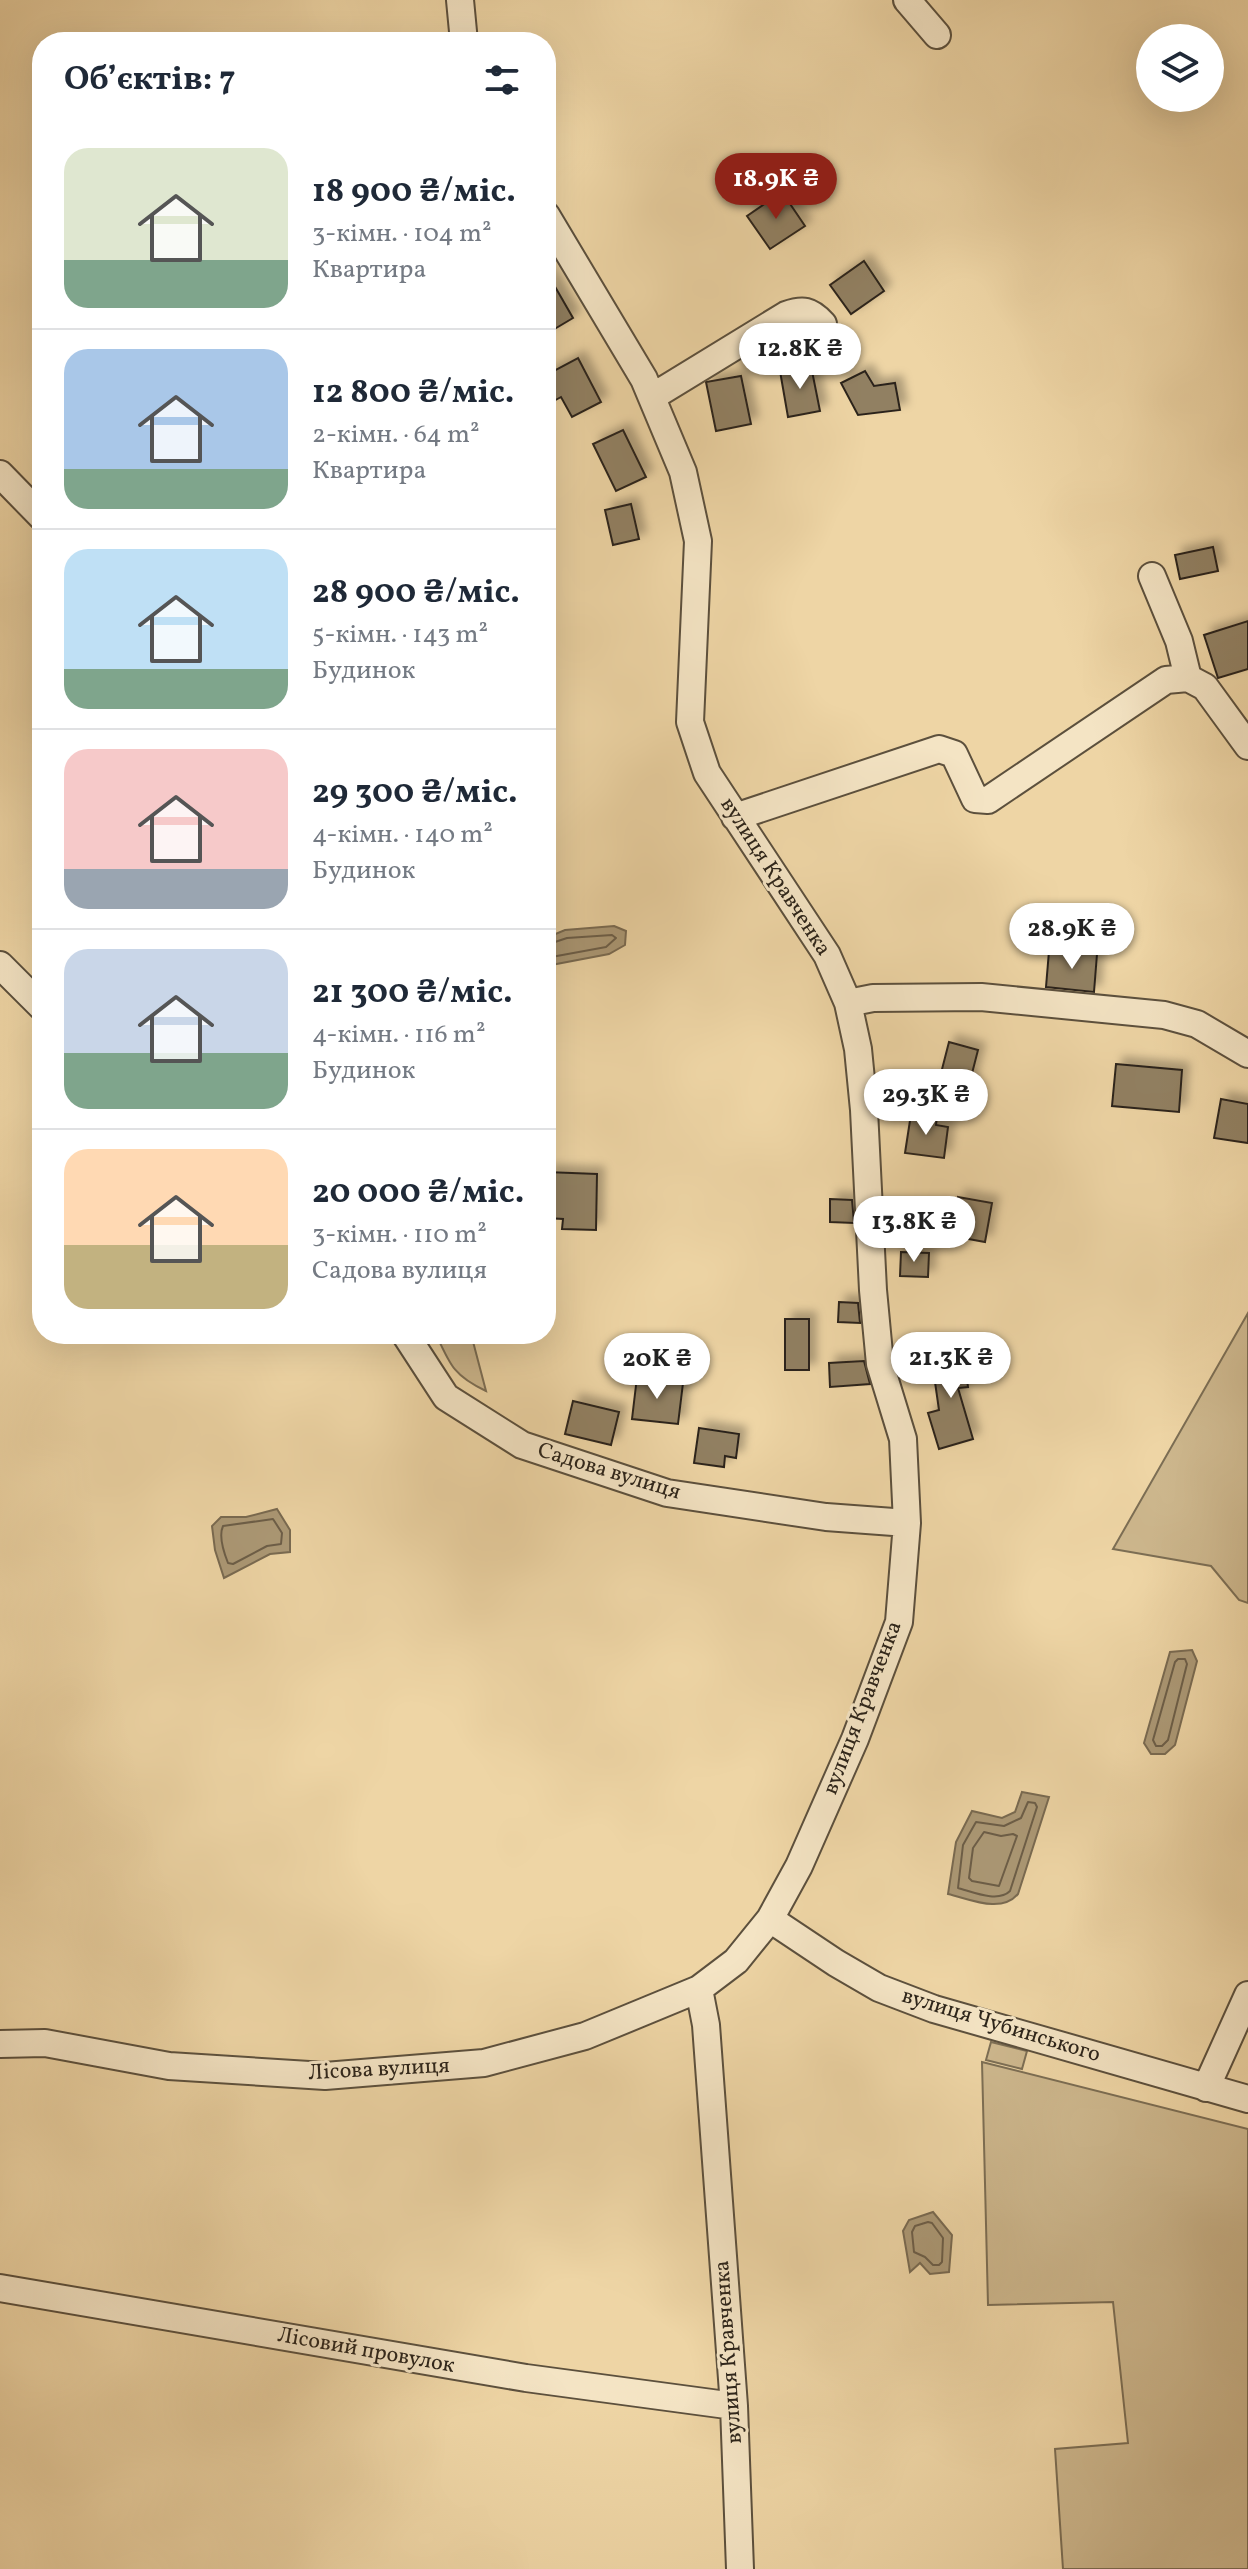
<!DOCTYPE html>
<html lang="uk">
<meta charset="utf-8">
<style>
:root{--surface:#fff;--page:#f2f2f3;--text:#1f2937;--muted:#747a83;--line:#e0e1e3;--accent:#8f2418}
body{margin:0;font-family:Vollkorn,serif;background:var(--page);color:var(--text);height:100vh;display:flex;flex-direction:column;font-size:30px;white-space:nowrap}
*{box-sizing:border-box;margin:0}
p{font-size:26px;color:var(--muted)}
.icon{flex:none;width:44px;height:44px;fill:none;stroke:currentColor;stroke-width:2;stroke-linecap:round;stroke-linejoin:round}
.map{position:relative;flex:1;overflow:hidden}
.sheet{position:absolute;left:32px;top:32px;width:524px;height:1312px;display:flex;flex-direction:column;background:var(--surface);border-radius:32px;box-shadow:0 8px 32px #0002}
.sheet>*{flex:none}
.fabs{position:absolute;left:1136px;top:24px;display:grid;gap:16px}
.fabs a{display:grid;place-items:center;width:88px;height:88px;border-radius:50%;background:var(--surface);box-shadow:0 8px 32px #0002;font-size:40px}
.price{position:absolute;translate:-50% -68px;padding:0 18px;border-radius:28px;background:#fff;color:#222;font-size:26px;line-height:52px;filter:drop-shadow(0 2px 4px #0008)}
.price::after{content:'';position:absolute;left:50%;top:48px;width:24px;height:18px;margin-left:-12px;background:inherit;clip-path:polygon(0 0,100% 0,50% 100%)}
.price.active{background:var(--accent);color:#fff}
ul{padding:0;list-style:none}
li{display:flex;align-items:center;gap:24px;height:200px;padding:0 32px}
li+li{border-top:2px solid var(--line)}
li span{display:grid;place-items:center;flex:none;width:224px;height:160px;border-radius:24px;color:#555}
li>.icon{margin-inline-start:auto}
span .icon{width:96px;height:96px;fill:#fffc;stroke-width:1}
li b{font-size:34px}
h2{display:flex;justify-content:space-between;align-items:center;height:96px;padding:0 32px;font-size:34px}
.map>svg:first-child{display:block}
</style>
<div class="map">
<svg width="1248" height="2569" viewBox="0 0 1248 2569">
<defs>
<filter id="shadow"><feDropShadow dx="7" dy="-7" stdDeviation="4" flood-color="#0004"/></filter>
</defs>
<rect width="100%" height="100%" fill="#eed5a5"/>
<filter id="stains"><feTurbulence type="fractalNoise" baseFrequency=".0025" numOctaves="4"/><feColorMatrix values="0 0 0 0 .2 0 0 0 0 .09 0 0 0 0 .02 0 0 0 .5 -.17"/></filter>
<radialGradient id="worn" r=".72"><stop offset=".6" stop-color="#630" stop-opacity="0"/><stop offset="1" stop-color="#630" stop-opacity=".3"/></radialGradient>
<path fill="#cdb78d" stroke="#7c6e54" stroke-width="2" d="M1248 1313V1603L1239 1600 1211 1566 1113 1549Z
M436 1334H471L486 1391C454 1376 450 1365 436 1334Z
M991 2042 1027 2051 1022 2069 986 2060Z
M982 2062 1248 2129V2569H1063L1055 2449 1128 2443 1113 2302 988 2305Z"/>
<path fill="#ac9976" stroke="#796a51" stroke-width="2" d="M614 926 626 931 625 945 609 954 546 966V938L565 930Z
M277 1509 290 1530V1552L270 1554 224 1578 215 1550 212 1526 221 1517H246Z
M1192 1650 1197 1661 1175 1745 1165 1754H1151L1144 1743 1170 1652Z
M1022 1792 1049 1797 1018 1894C1001 1914 970 1899 948 1894L956 1842 972 1811 1002 1818 1015 1812Z
M933 2212 952 2235 949 2272 930 2274 920 2263 910 2272 903 2231 909 2220Z"/>
<g fill="none" stroke-linecap="round" stroke-linejoin="round">
<path stroke="#6c5e48" stroke-width="2" d="M546 945 567 938 612 935 616 938 606 947 546 958
M273 1519 282 1533 281 1544 267 1546 233 1564 228 1563C224 1553 218 1537 223 1526Z
M1178 1659H1185L1187 1664 1168 1740 1162 1746H1156L1153 1740 1175 1662Z
M1028 1802 1035 1803 1037 1807 1010 1891C998 1903 973 1892 958 1888L963 1845 976 1822 1004 1826 1021 1818Z
M984 1832 1001 1836 1013 1834 1017 1836 999 1886 972 1881 969 1878 973 1848Z
M928 2222 932 2223 943 2238 942 2262 939 2265H933L925 2257 914 2252 912 2232 915 2226Z"/>
</g>
<path fill="#918062" stroke="#2c241a" stroke-width="2" filter="url(#shadow)" d="M782 192 805 226 770 249 747 216Z
M864 261 884 291 851 314 830 285Z
M546 271 573 318 546 334Z
M578 358 601 402 572 417 561 397 552 402 546 391V375Z
M811 366 820 411 788 417 780 371Z
M865 371 874 386 895 383 900 410 858 415 841 383Z
M741 376 751 424 716 431 706 382Z
M623 430 646 477 616 491 593 444Z
M631 504 639 539 613 545 605 510Z
M1213 547 1218 571 1180 579 1175 555Z
M1248 621V669L1218 678 1204 635Z
M1049 951 1097 954 1094 992 1046 987Z
M949 1042 978 1050 968 1089 939 1081Z
M1116 1064 1182 1070 1179 1112 1112 1106Z
M1221 1099 1248 1104V1143L1214 1138Z
M911 1114 937 1117 936 1125 948 1127 944 1158 905 1153Z
M546 1172 597 1174 596 1230 562 1229 563 1219 546 1218Z
M958 1197 992 1203 985 1242 952 1236Z
M830 1199 852 1200 854 1223 830 1222Z
M901 1252 929 1253 928 1277 900 1276Z
M839 1302 858 1303 860 1323 838 1322Z
M785 1319H809V1370H785Z
M963 1348 968 1387 958 1388 973 1439 939 1449 928 1413 939 1410 933 1368 941 1367 939 1352Z
M864 1361 870 1384 830 1387 829 1363Z
M637 1377 683 1383 678 1424 632 1419Z
M573 1401 619 1412 611 1445 565 1434Z
M699 1428 739 1434 736 1458 725 1456 724 1467 694 1463Z"/>
<g fill="none" stroke-linecap="round" stroke-linejoin="round">
<defs>
<path id="minor" d="M460 0 464 42
M907 0 937 35
M546 215 644 379 683 472 698 541 690 722 707 773 827 955 848 1003 858 1049 864 1110 873 1290 880 1364 903 1439 907 1523 899 1622 855 1739 799 1866 770 1919 736 1961 699 1989 706 2025 734 2406 740 2569
M652 397 786 315C803 309 810 310 823 324
M0 474 42 517
M1152 576 1179 641 1188 678
M735 817 939 749 954 754 975 799 988 800 1166 680 1188 678 1205 687 1248 746
M0 965 42 1007
M848 1003 873 998 981 997 1164 1015 1197 1024 1248 1054
M405 1334 446 1397 522 1445 667 1493 826 1517 907 1523
M770 1919 836 1963 879 1988 934 2009 1248 2099
M0 2044 45 2043 169 2066 325 2076 484 2063 585 2036 699 1989
M1206 2088 1248 1995
M0 2288 526 2378 734 2406"/>
</defs>
<use href="#minor" stroke="#5c503d" stroke-width="30"/>
<use href="#minor" stroke="#f4e4c4" stroke-width="26"/>
</g>
<g text-anchor="middle" dominant-baseline="central" stroke-width="6" stroke-linejoin="round" paint-order="stroke">
<g font-size="22" fill="#2c241a" stroke="#f4e4c4">
<text transform="translate(775 877) rotate(57)">вулиця Кравченка</text>
<text transform="translate(609 1472) rotate(17)">Садова вулиця</text>
<text transform="translate(863 1708) rotate(-69)">вулиця Кравченка</text>
<text transform="translate(1001 2026) rotate(17)">вулиця Чубинського</text>
<text transform="translate(379 2070) rotate(-3)">Лісова вулиця</text>
<text transform="translate(366 2351) rotate(10)">Лісовий провулок</text>
<text transform="translate(729 2352) rotate(-94)">вулиця Кравченка</text>
</g>
</g>
<rect width="100%" height="100%" filter="url(#stains)"/>
<rect width="100%" height="100%" fill="url(#worn)"/>
</svg>
<div class="fabs">
<a><svg class="icon" aria-label="layers" viewBox="0 0 24 24"><path d="M12 4l9 5-9 5-9-5zM3 14l9 5 9-5"/></svg></a>
</div>
<b class="price active" style="left:776px;top:221px">18.9K ₴</b>
<b class="price" style="left:800px;top:391px">12.8K ₴</b>
<b class="price" style="left:1072px;top:971px">28.9K ₴</b>
<b class="price" style="left:926px;top:1137px">29.3K ₴</b>
<b class="price" style="left:914px;top:1264px">13.8K ₴</b>
<b class="price" style="left:951px;top:1400px">21.3K ₴</b>
<b class="price" style="left:657px;top:1401px">20K ₴</b>
<section class="sheet">
<h2>Об’єктів: 7<svg class="icon" aria-label="filters" viewBox="0 0 24 24"><path d="M4 7h16M4 17h16"/><circle cx="9" cy="7" r="2"/><circle cx="15" cy="17" r="2"/></svg></h2>
<ul>
<li><span style="background:linear-gradient(#dfe7d0 70%,#7fa58c 0)"><svg class="icon" aria-label="home" viewBox="0 0 24 24"><path d="M3 11l9-7 9 7M6 9v11h12V9"/></svg></span><div><b>18 900 ₴/міс.</b><p>3-кімн. · 104 m²</p><p>Квартира</p></div></li>
<li><span style="background:linear-gradient(#a9c7e8 75%,#7fa58c 0)"><svg class="icon" aria-label="home" viewBox="0 0 24 24"><path d="M3 11l9-7 9 7M6 9v11h12V9"/></svg></span><div><b>12 800 ₴/міс.</b><p>2-кімн. · 64 m²</p><p>Квартира</p></div></li>
<li><span style="background:linear-gradient(#bfe0f5 75%,#7fa58c 0)"><svg class="icon" aria-label="home" viewBox="0 0 24 24"><path d="M3 11l9-7 9 7M6 9v11h12V9"/></svg></span><div><b>28 900 ₴/міс.</b><p>5-кімн. · 143 m²</p><p>Будинок</p></div></li>
<li><span style="background:linear-gradient(#f6c9c9 75%,#9aa5b1 0)"><svg class="icon" aria-label="home" viewBox="0 0 24 24"><path d="M3 11l9-7 9 7M6 9v11h12V9"/></svg></span><div><b>29 300 ₴/міс.</b><p>4-кімн. · 140 m²</p><p>Будинок</p></div></li>
<li><span style="background:linear-gradient(#c9d6e8 65%,#7fa58c 0)"><svg class="icon" aria-label="home" viewBox="0 0 24 24"><path d="M3 11l9-7 9 7M6 9v11h12V9"/></svg></span><div><b>21 300 ₴/міс.</b><p>4-кімн. · 116 m²</p><p>Будинок</p></div></li>
<li><span style="background:linear-gradient(#ffd9b3 60%,#c2b280 0)"><svg class="icon" aria-label="home" viewBox="0 0 24 24"><path d="M3 11l9-7 9 7M6 9v11h12V9"/></svg></span><div><b>20 000 ₴/міс.</b><p>3-кімн. · 110 m²</p><p>Садова вулиця</p></div></li>
</ul>
</section>
</div>
